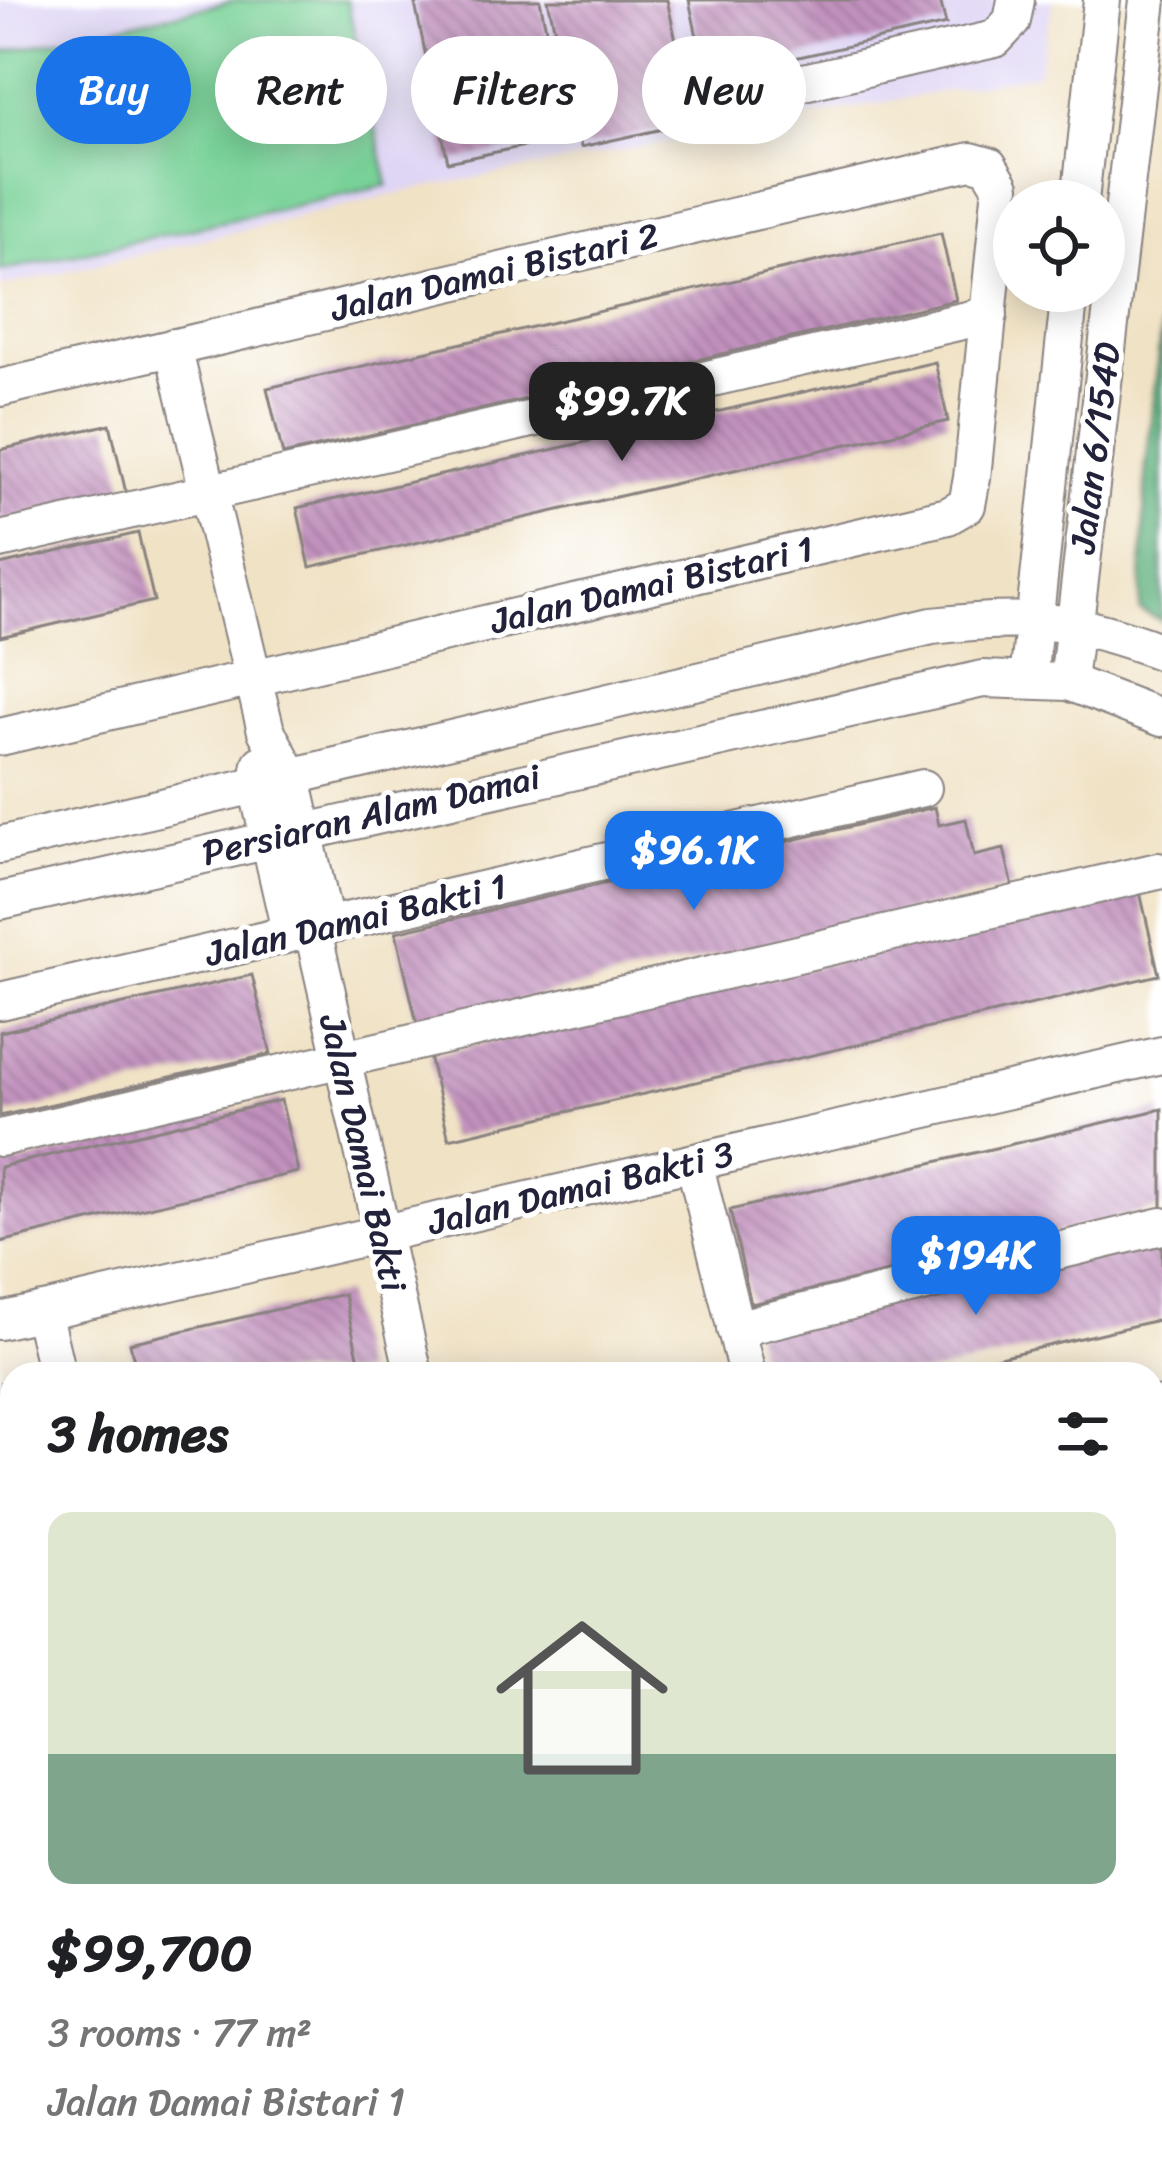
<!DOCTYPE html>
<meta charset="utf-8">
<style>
:root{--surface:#fff;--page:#f6f6f6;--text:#202124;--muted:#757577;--accent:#1a73e8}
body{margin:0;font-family:Sriracha,sans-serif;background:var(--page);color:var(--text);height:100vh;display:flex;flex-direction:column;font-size:45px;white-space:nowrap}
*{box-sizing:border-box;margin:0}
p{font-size:39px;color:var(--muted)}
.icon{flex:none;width:66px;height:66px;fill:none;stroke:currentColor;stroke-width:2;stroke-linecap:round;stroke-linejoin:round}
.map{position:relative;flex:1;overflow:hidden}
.sheet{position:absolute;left:0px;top:1362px;width:1164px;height:807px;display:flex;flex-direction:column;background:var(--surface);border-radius:36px 36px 0 0;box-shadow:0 6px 30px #0003}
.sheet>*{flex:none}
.hud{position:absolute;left:36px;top:36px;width:1092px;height:108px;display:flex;gap:24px}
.fabs{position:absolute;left:993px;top:180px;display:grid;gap:24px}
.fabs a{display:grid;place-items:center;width:132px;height:132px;border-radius:50%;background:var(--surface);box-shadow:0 6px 30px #0003;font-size:60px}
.price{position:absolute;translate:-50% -102px;padding:0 27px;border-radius:24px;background:var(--accent);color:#fff;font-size:39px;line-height:78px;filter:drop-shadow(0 3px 6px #0008)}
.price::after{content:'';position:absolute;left:50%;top:72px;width:36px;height:27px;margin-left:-18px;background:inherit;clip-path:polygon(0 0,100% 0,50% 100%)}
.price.selected{background:#222;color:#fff}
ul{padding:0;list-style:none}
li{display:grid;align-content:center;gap:24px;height:636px;padding:0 48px}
li span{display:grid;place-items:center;height:372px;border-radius:24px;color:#555}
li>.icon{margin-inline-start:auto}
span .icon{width:216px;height:216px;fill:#fffc;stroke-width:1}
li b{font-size:51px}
h2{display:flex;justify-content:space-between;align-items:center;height:144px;padding:0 48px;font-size:51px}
.chip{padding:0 42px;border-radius:54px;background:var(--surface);box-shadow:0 6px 30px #0003;font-size:42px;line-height:108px}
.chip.selected{background:var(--accent);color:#fff}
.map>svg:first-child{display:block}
</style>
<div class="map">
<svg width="1162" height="2168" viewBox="0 0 1162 2168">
<defs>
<pattern id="forest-firs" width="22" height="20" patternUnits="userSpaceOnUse" patternTransform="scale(3)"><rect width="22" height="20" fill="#62b380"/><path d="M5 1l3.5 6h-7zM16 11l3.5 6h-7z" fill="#50916a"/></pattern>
<pattern id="building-back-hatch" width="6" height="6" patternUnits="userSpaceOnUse" patternTransform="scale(3)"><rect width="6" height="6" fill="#c292be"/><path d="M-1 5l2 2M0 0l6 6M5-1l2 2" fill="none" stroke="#9d779c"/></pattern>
</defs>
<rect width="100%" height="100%" fill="#fff"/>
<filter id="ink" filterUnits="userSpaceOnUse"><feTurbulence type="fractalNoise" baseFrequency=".00833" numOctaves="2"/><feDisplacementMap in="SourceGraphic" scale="24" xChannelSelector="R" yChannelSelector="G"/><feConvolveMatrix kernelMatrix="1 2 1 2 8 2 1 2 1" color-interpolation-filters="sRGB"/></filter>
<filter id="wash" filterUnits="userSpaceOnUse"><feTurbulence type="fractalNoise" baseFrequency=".004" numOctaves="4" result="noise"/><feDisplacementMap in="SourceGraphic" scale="48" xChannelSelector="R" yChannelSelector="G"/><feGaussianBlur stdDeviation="2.7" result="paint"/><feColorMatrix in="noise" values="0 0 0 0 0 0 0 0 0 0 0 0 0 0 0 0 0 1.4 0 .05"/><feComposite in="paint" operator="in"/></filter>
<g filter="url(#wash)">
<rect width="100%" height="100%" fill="#f0e2c5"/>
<path fill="#dfd5f5" d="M0 0H1054L1037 74 416 189 0 287Z"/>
<path fill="#78d197" stroke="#4d7a69" stroke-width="3" d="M238 0H347L388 185 0 271V53Z"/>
<path fill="url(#forest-firs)" stroke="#426a5e" stroke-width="3" d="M1162 318V621L1140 610 1146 468Z"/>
<g id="blocks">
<path fill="url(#building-back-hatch)" d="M433 0H540L568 137 448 162 415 4Z
M548 0H667L694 122 581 147Z
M689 0H940L946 24 706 78Z
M941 233 956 300 283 455 267 388Z
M935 362 948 421 310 567 297 508Z
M110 424 126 493 0 522V450Z
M138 533 154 601 0 637V565Z
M935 807 939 825 966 819 974 856 1004 849 1013 887 417 1024 396 932Z
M1140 892 1159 975 449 1139 429 1056Z
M252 975 271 1054 0 1116V1032Z
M281 1100 298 1172 0 1242V1167Z
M1162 1109V1208L751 1304 730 1210Z
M1162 1237V1319L927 1374H764L754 1332Z
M344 1294 362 1374H137L130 1343Z
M2 1381 12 1425 10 1791 0 1747Z
M1162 1462V1544L1152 1546V1464Z
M1162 1592V1671L1152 1673V1594Z
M1162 1813V1889L1152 1892V1815Z
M1162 1938V2014L1152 2016V1941Z
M72 2157 74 2168H26V2166Z
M162 2157H406L404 2168H159Z
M745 2157H822L824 2168H747Z
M846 2157H906L908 2168H848Z
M913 2157H962L964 2168H915Z"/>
</g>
</g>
<g filter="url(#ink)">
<use href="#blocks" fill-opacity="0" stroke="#898280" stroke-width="3"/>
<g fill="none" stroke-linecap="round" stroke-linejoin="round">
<defs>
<path id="minor" d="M719 101 995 39 1012 21 1016 0
M1080 201 1102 0
M173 347 266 731 292 778 323 915 313 931 414 1374
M0 388 971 161 989 166 1001 186 972 478 967 505 948 516 0 737
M0 540 989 315
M1028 680 1070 291
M1068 682 1148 0
M261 764 257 786 288 922 313 931
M0 845 932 626C1026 615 1073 618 1162 652
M0 901 983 679 1068 682 1162 718
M0 1001 923 788
M0 1138 1158 871
M694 1162 747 1374
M42 1311 57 1374
M0 1321 1162 1055
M735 1329 1162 1226
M1152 1407 1162 1405
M1152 1572 1162 1570
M1152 1761 1162 1759
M0 1869 12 1923
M1152 1917 1162 1915
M0 2012 12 2010
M1152 2106 1162 2104
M481 2157 483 2168
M1095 2157 1098 2168
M711 2168 723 2165"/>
</defs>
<use href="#minor" stroke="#898280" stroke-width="40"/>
<use href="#minor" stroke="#fff" stroke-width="36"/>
</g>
</g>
<g text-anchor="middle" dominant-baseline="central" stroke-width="10" stroke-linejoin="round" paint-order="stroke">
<g font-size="36" fill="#22223b" stroke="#fff">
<text transform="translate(495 272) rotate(-13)">Jalan Damai Bistari 2</text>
<text transform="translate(1095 448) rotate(-83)">Jalan 6/154D</text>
<text transform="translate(652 585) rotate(-13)">Jalan Damai Bistari 1</text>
<text transform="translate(371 815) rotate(-13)">Persiaran Alam Damai</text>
<text transform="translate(356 920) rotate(-13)">Jalan Damai Bakti 1</text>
<text transform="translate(363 1153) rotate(77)">Jalan Damai Bakti</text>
<text transform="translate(581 1188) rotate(-13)">Jalan Damai Bakti 3</text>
</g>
</g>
</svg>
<div class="fabs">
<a><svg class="icon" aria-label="locate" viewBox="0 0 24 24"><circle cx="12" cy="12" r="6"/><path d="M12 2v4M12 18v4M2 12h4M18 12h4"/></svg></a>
</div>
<b class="price selected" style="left:622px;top:464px">$99.7K</b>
<b class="price" style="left:694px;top:913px">$96.1K</b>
<b class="price" style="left:976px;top:1318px">$194K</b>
<div class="hud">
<a class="chip selected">Buy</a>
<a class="chip">Rent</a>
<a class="chip">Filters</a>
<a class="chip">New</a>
</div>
<section class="sheet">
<h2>3 homes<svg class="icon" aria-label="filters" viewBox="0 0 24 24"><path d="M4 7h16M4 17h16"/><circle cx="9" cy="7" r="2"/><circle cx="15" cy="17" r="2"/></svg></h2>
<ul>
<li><span style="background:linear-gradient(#dfe7d0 65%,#7fa58c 0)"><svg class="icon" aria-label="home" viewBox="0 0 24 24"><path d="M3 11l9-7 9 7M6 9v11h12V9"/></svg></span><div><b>$99,700</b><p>3 rooms · 77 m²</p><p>Jalan Damai Bistari 1</p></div></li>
</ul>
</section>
</div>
